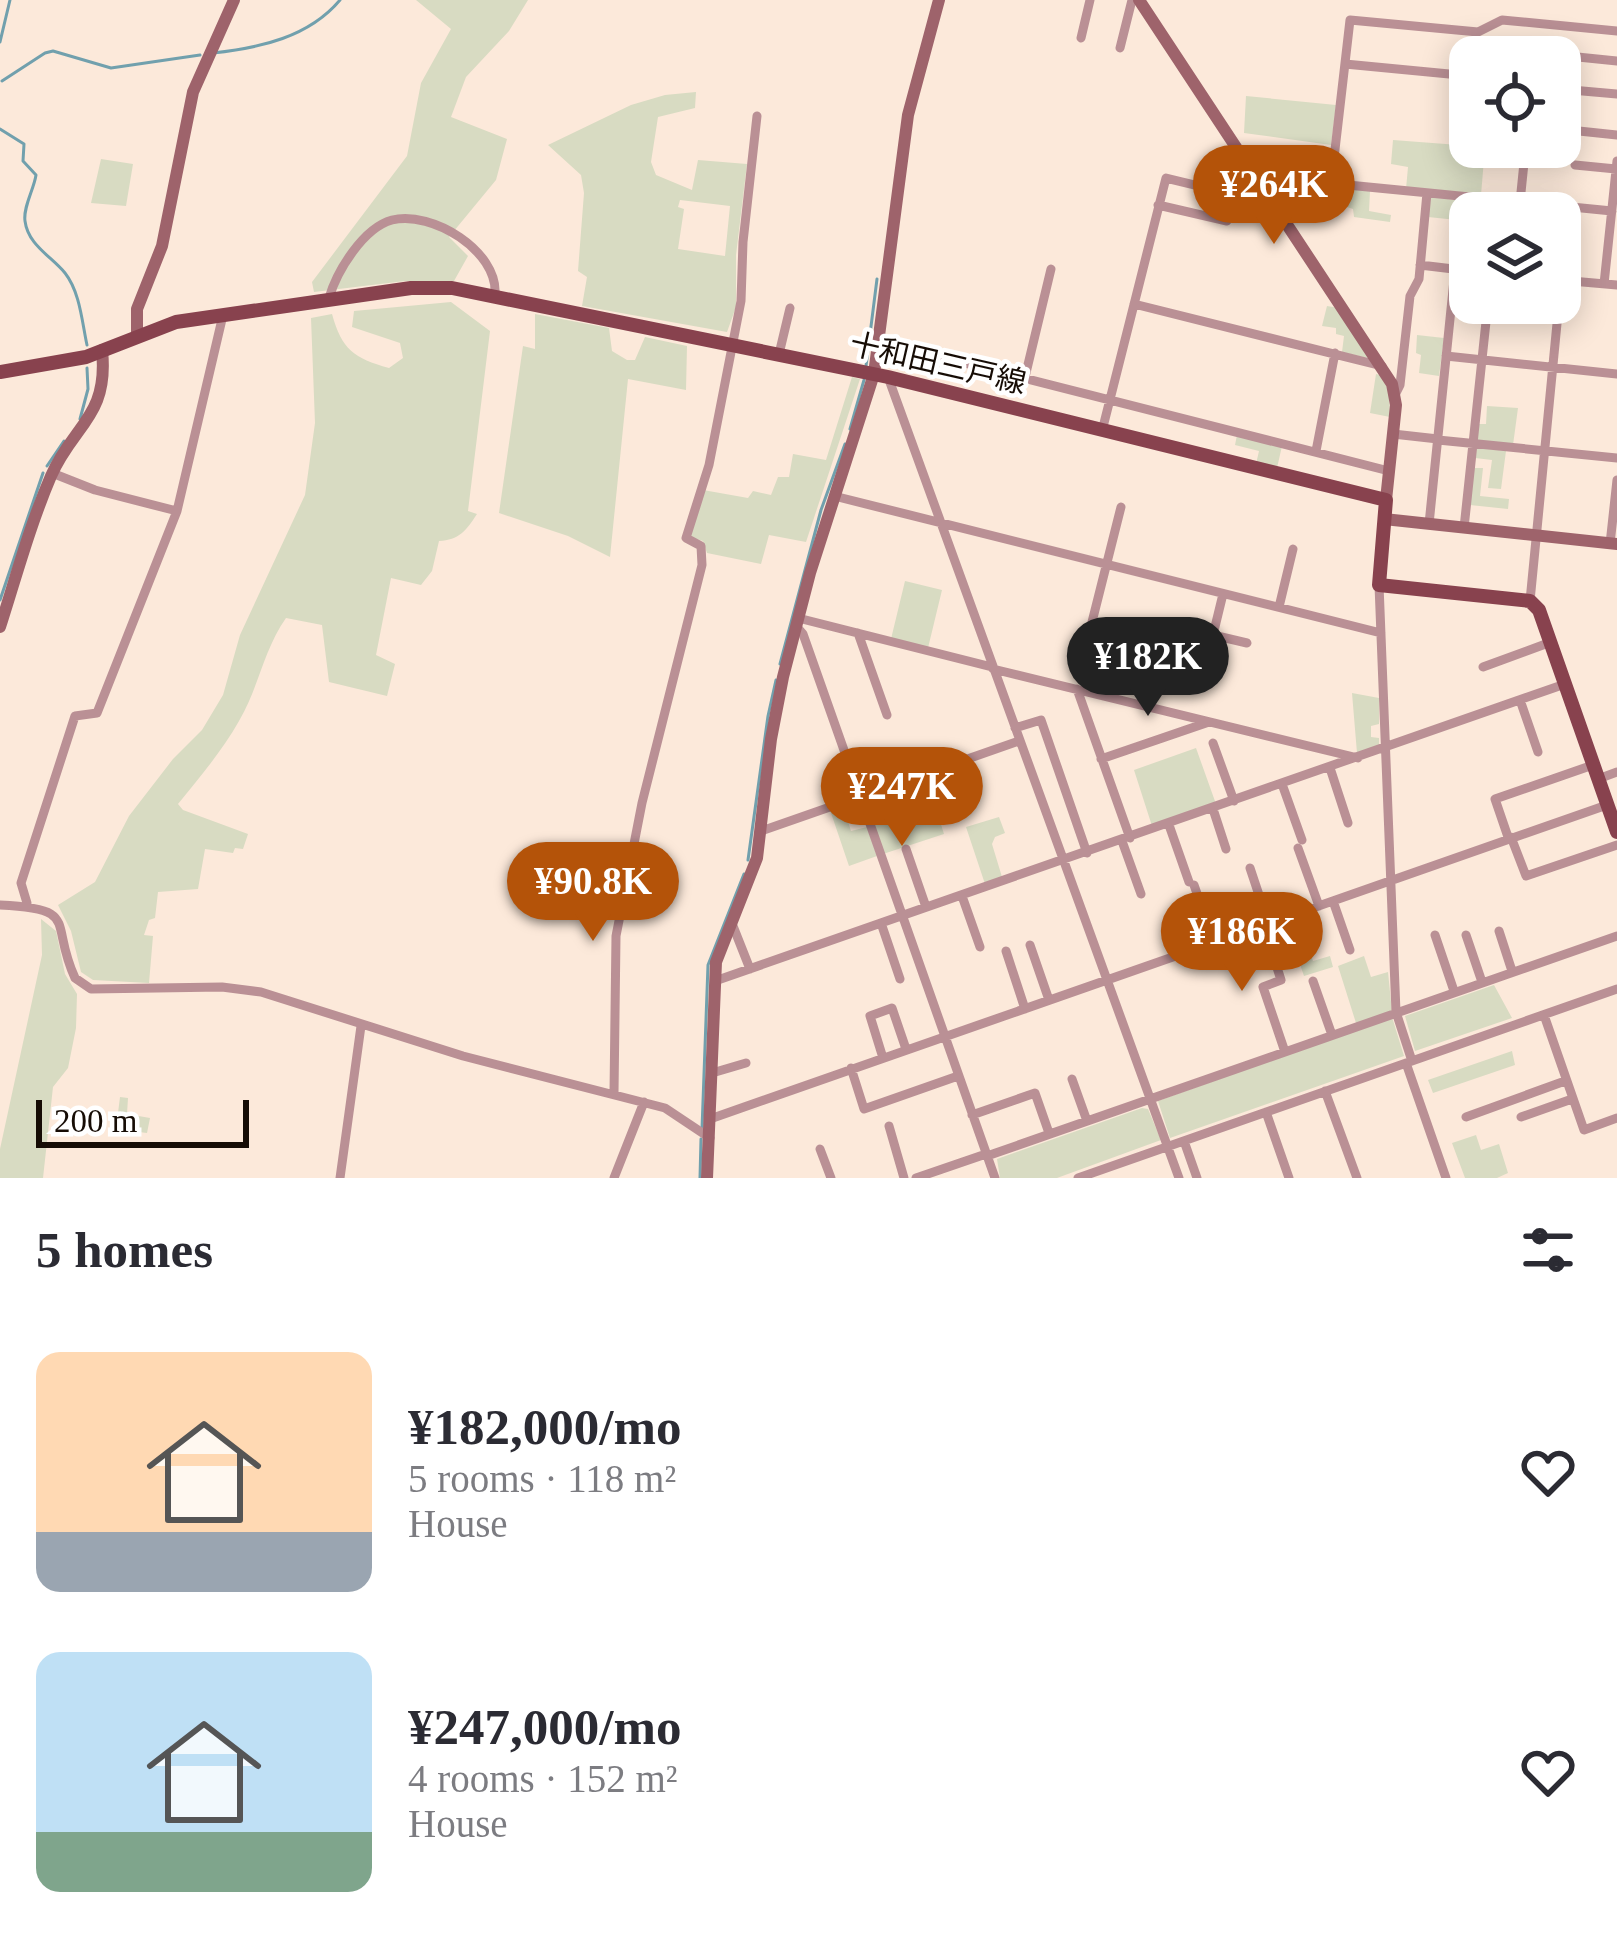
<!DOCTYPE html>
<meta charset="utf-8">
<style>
:root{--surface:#fff;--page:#f7f7f7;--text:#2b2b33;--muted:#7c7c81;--accent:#b45309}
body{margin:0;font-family:"Times New Roman","Noto Sans JP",serif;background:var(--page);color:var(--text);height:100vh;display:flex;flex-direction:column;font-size:45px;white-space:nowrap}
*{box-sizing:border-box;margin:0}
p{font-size:39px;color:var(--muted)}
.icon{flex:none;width:66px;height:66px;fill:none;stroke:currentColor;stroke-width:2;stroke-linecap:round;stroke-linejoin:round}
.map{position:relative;height:1178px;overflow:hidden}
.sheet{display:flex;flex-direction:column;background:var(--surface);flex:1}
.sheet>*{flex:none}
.controls{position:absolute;left:1449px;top:36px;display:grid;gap:24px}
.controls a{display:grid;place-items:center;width:132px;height:132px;border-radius:24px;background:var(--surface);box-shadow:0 6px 30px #0003;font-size:60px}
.scale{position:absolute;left:36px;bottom:30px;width:213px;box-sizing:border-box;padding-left:12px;border:6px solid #160c05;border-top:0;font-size:33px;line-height:42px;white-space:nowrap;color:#160c05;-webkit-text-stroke:9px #fff;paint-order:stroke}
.price{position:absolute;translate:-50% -102px;padding:0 27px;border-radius:42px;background:var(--accent);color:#fff;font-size:39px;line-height:78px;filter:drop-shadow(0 3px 6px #0008)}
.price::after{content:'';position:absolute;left:50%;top:72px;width:36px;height:27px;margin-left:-18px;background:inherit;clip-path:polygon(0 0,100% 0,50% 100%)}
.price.active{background:#222;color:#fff}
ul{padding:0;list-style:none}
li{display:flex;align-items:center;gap:36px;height:300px;padding:0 36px}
li span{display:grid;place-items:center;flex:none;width:336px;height:240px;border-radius:24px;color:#555}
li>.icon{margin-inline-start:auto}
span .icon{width:144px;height:144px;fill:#fffc;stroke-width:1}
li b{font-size:51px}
h2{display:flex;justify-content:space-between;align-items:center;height:144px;padding:0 36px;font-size:51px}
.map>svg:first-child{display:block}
</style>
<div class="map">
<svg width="1617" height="1178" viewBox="0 0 1617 1178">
<rect width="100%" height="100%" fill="#fce9da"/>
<path fill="#d8dbc2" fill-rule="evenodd" d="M416 0H528L509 31 466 77 451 117 507 139 496 180 449 237 468 256 454 281H405L314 292 312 282 407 156 421 83 451 29Z
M696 92 695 108 658 117 651 162 656 175 692 190 698 160 747 164 736 255V307L727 332 582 306 587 277 578 271 584 193 581 175 548 145 631 105 665 95ZM680 200 730 206 725 256 678 249 684 209 678 207Z
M1246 96 1336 105 1331 145 1244 133Z
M1393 140 1485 147 1481 195 1406 189 1408 167 1391 164Z
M101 159 133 164 126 206 91 203Z
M1329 188 1370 191 1369 211 1391 215 1390 222 1354 217 1353 209 1328 201Z
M1430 197 1482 203 1480 213H1470V230L1456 235 1457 220 1428 217Z
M451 302 490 331 468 511 477 514C466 531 459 540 439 541L432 571 421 585 391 578 376 655 395 664 387 696 329 682 322 625 286 618C263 651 259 687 239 721 222 751 200 777 178 804L183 810 248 834 243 849 235 848 233 853 205 849 198 889 158 892 155 918 149 920 144 935 153 936 149 983 93 980 81 972 71 931 58 905 95 882 129 816 173 759 202 730 223 695 240 635 305 495 315 423 311 318 332 314C342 350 354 358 389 368L403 358 400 343 352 327 354 311Z
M1327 306 1339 308 1372 359 1342 352 1344 336 1336 334V328L1322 326Z
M535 314 609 328 612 351 627 360H635L645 337 687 346 686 390 628 379 610 557 568 536 499 513 523 346 535 349Z
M1417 335 1444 338 1439 376 1419 373 1421 355 1416 353Z
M1376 374 1383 376 1389 387 1390 417 1370 413Z
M852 377 860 379 806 542 769 535 761 564 707 553 703 541 690 537 703 490 748 498 753 491 771 495 778 477H789L793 454 826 460Z
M1487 406 1518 408 1513 445 1476 442 1478 424H1486Z
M1237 435 1282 446 1277 468 1256 464 1259 451 1235 445Z
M1476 447 1506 451 1501 489 1488 488 1492 460 1475 458Z
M1473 468H1483L1480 496 1509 499 1508 509 1470 505Z
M905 581 942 590 928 648 891 639Z
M1352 693 1379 698V724L1371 726V737L1379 738V745L1357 753Z
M1196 748 1216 804 1152 826 1134 770Z
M926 777 944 834 883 854 864 800Z
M843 805 851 831 867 827 877 856 849 866 830 810Z
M999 817 1005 833 995 837 992 844 1002 877 985 884 966 827Z
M1298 917 1313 961 1330 956 1333 967 1304 976 1285 921Z
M41 919 56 931 65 974 77 994 76 1028 68 1068 53 1087 43 1178H0V1149L42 955Z
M1364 956 1371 977 1388 972 1392 1012 1356 1023 1338 966Z
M1494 985 1512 1018 1415 1051 1405 1016Z
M1392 1017 1404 1056 1170 1138 1158 1101Z
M1512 1051 1515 1065 1433 1093 1428 1080Z
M120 1097 128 1098 127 1114 150 1118 147 1133 116 1129Z
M1142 1108 1148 1109 1161 1140 1057 1178H1000L997 1159Z
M1476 1135 1481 1150 1499 1144 1508 1173 1497 1178H1465L1452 1143Z"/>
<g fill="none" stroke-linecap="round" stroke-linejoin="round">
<path stroke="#71a0ad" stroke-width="3" d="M0 42 10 0
M213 53C260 48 309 37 340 0
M2 81 45 53 53 51 111 68 200 55
M0 129 24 144 23 161 36 175C34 189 23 207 25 221 28 245 51 256 65 273 80 292 82 322 87 345
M866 366 877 279
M80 419 88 389 87 368
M850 429 864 380
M47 466 64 441
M0 600 43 473
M780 664 821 510 845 444
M748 860 768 716 776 680
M702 1129 708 965 744 874
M700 1178 701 1139"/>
<path stroke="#ba9095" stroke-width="9" d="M1081 38 1090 0
M1120 48 1132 0
M1499 49 1617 61
M1345 64 1470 76
M1560 89 1617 94
M1560 129 1617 135
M1575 165 1616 169
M1256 176 1612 211
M1331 184 1350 20 1478 32 1502 20 1617 31
M1520 202 1525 153
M1158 205 1227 221 1233 195
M1420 265 1470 271
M1560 280 1617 285
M1604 284 1617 161
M329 298C337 271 363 228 392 220 432 210 498 251 495 294
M1134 304 1382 366
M878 341 1389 471
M779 354 790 308
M1446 356 1617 374
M888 377 1179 1178
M1025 377 1051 269
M1396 393 1400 385 1410 296 1419 279 1427 193
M1102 431 1166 178 1274 204
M1393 434 1438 439
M1438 440 1617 458
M1316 451 1335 353
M52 473 95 490 177 511
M834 496 1381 633
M1429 524 1455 270
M1464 528 1488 303
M1610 544 1617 480
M1379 585 1396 1012 1412 1061
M1223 594 1213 635 1247 643
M1530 601 1559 303
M1279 607 1293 549
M798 618 992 667
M1092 622 1121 507
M796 626 803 634 995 1178
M858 633 887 715
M1483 667 1551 642
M993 669 1358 758
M1077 689 1130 838
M1520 700 1538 752
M1015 728 1041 720 1087 853
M1213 743 1234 801
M1101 759 1209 722
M1330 768 1348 823
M1598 779 1617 772
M1282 784 1302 840
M1213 809 1226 849
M1169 825 1189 882
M761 831 1019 741
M1508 837 1495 799 1593 765
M1511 837 1526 876 1617 845
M1122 841 1141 894
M1298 848 1319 906
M906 849 926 907
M1250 868 1268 922
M1194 885 1214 942
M962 896 980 947
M1333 901 1350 950
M27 903 21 883 75 716 97 713 177 511 223 315
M0 905C81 909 49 922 75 978L91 989 222 987 261 992 463 1056 665 1108 710 1138
M731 921 750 969
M881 923 900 979
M1263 924 1281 980 1263 987 1285 1052
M1499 931 1512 971
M1435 935 1454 991
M1466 935 1482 982
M1030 945 1049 1000
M1006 951 1025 1009
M715 981 1565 684
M1313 981 1332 1035
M1544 1015 1584 1130 1617 1118
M883 1058 870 1016 892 1008 906 1049
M1406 1063 1446 1178
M851 1068 864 1109 958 1076
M712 1073 746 1063
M1072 1079 1087 1121
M1325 1091 1357 1178
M614 1093 616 936 642 803 702 565 701 546 686 538 709 465 741 301 743 242 757 116
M1266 1112 1289 1178
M972 1115 1035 1093 1049 1133
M1466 1117 1565 1081
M1521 1117 1572 1099
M710 1119 1607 805
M889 1126 904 1178
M1184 1141 1197 1178
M820 1149 831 1178
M987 1156 1617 936
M340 1178 361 1026
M614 1178 644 1102
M916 1178 986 1154
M1078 1178 1617 989"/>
<path stroke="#9e636b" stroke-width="12" d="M1139 0 1392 384 1396 405 1386 500
M137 334V309L162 246 193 92 234 0
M1384 519 1617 544
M0 627C16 577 30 525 51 476 73 425 109 417 102 350
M707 1178 716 962 757 858 771 739 783 677 810 573 874 374 908 115 939 0"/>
<path stroke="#88424e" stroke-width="14" d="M0 372 86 357 176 322 411 288H452L888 377 1386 500 1379 585 1530 601 1539 610 1617 832"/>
</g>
<g text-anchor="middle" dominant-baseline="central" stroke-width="9" stroke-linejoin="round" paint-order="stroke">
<g font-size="30" fill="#160c05" stroke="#fff">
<text transform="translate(938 363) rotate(13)">十和田三戸線</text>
</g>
</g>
</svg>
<div class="controls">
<a><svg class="icon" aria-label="locate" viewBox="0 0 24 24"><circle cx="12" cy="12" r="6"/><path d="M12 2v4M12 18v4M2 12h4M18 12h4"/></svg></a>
<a><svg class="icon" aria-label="layers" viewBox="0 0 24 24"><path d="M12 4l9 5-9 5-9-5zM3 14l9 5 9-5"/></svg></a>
</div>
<div class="scale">200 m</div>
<b class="price" style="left:1274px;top:247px">¥264K</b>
<b class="price active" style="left:1148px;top:719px">¥182K</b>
<b class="price" style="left:902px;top:849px">¥247K</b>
<b class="price" style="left:593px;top:944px">¥90.8K</b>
<b class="price" style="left:1242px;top:994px">¥186K</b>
</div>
<section class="sheet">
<h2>5 homes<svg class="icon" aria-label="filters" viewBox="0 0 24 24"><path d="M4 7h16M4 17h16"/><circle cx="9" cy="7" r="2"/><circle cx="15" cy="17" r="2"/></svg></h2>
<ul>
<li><span style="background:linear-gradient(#ffd9b3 75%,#9aa5b1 0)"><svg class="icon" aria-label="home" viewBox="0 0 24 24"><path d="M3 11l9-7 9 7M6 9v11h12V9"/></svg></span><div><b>¥182,000/mo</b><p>5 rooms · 118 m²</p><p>House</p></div><svg class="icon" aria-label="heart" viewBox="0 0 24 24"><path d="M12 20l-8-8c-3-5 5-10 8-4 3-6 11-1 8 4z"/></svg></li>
<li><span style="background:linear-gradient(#bfe0f5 75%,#7fa58c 0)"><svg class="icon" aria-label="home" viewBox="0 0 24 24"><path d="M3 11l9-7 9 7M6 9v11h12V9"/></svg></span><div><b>¥247,000/mo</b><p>4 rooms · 152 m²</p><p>House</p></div><svg class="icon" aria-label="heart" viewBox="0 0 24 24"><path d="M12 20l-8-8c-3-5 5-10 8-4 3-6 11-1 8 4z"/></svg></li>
</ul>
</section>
